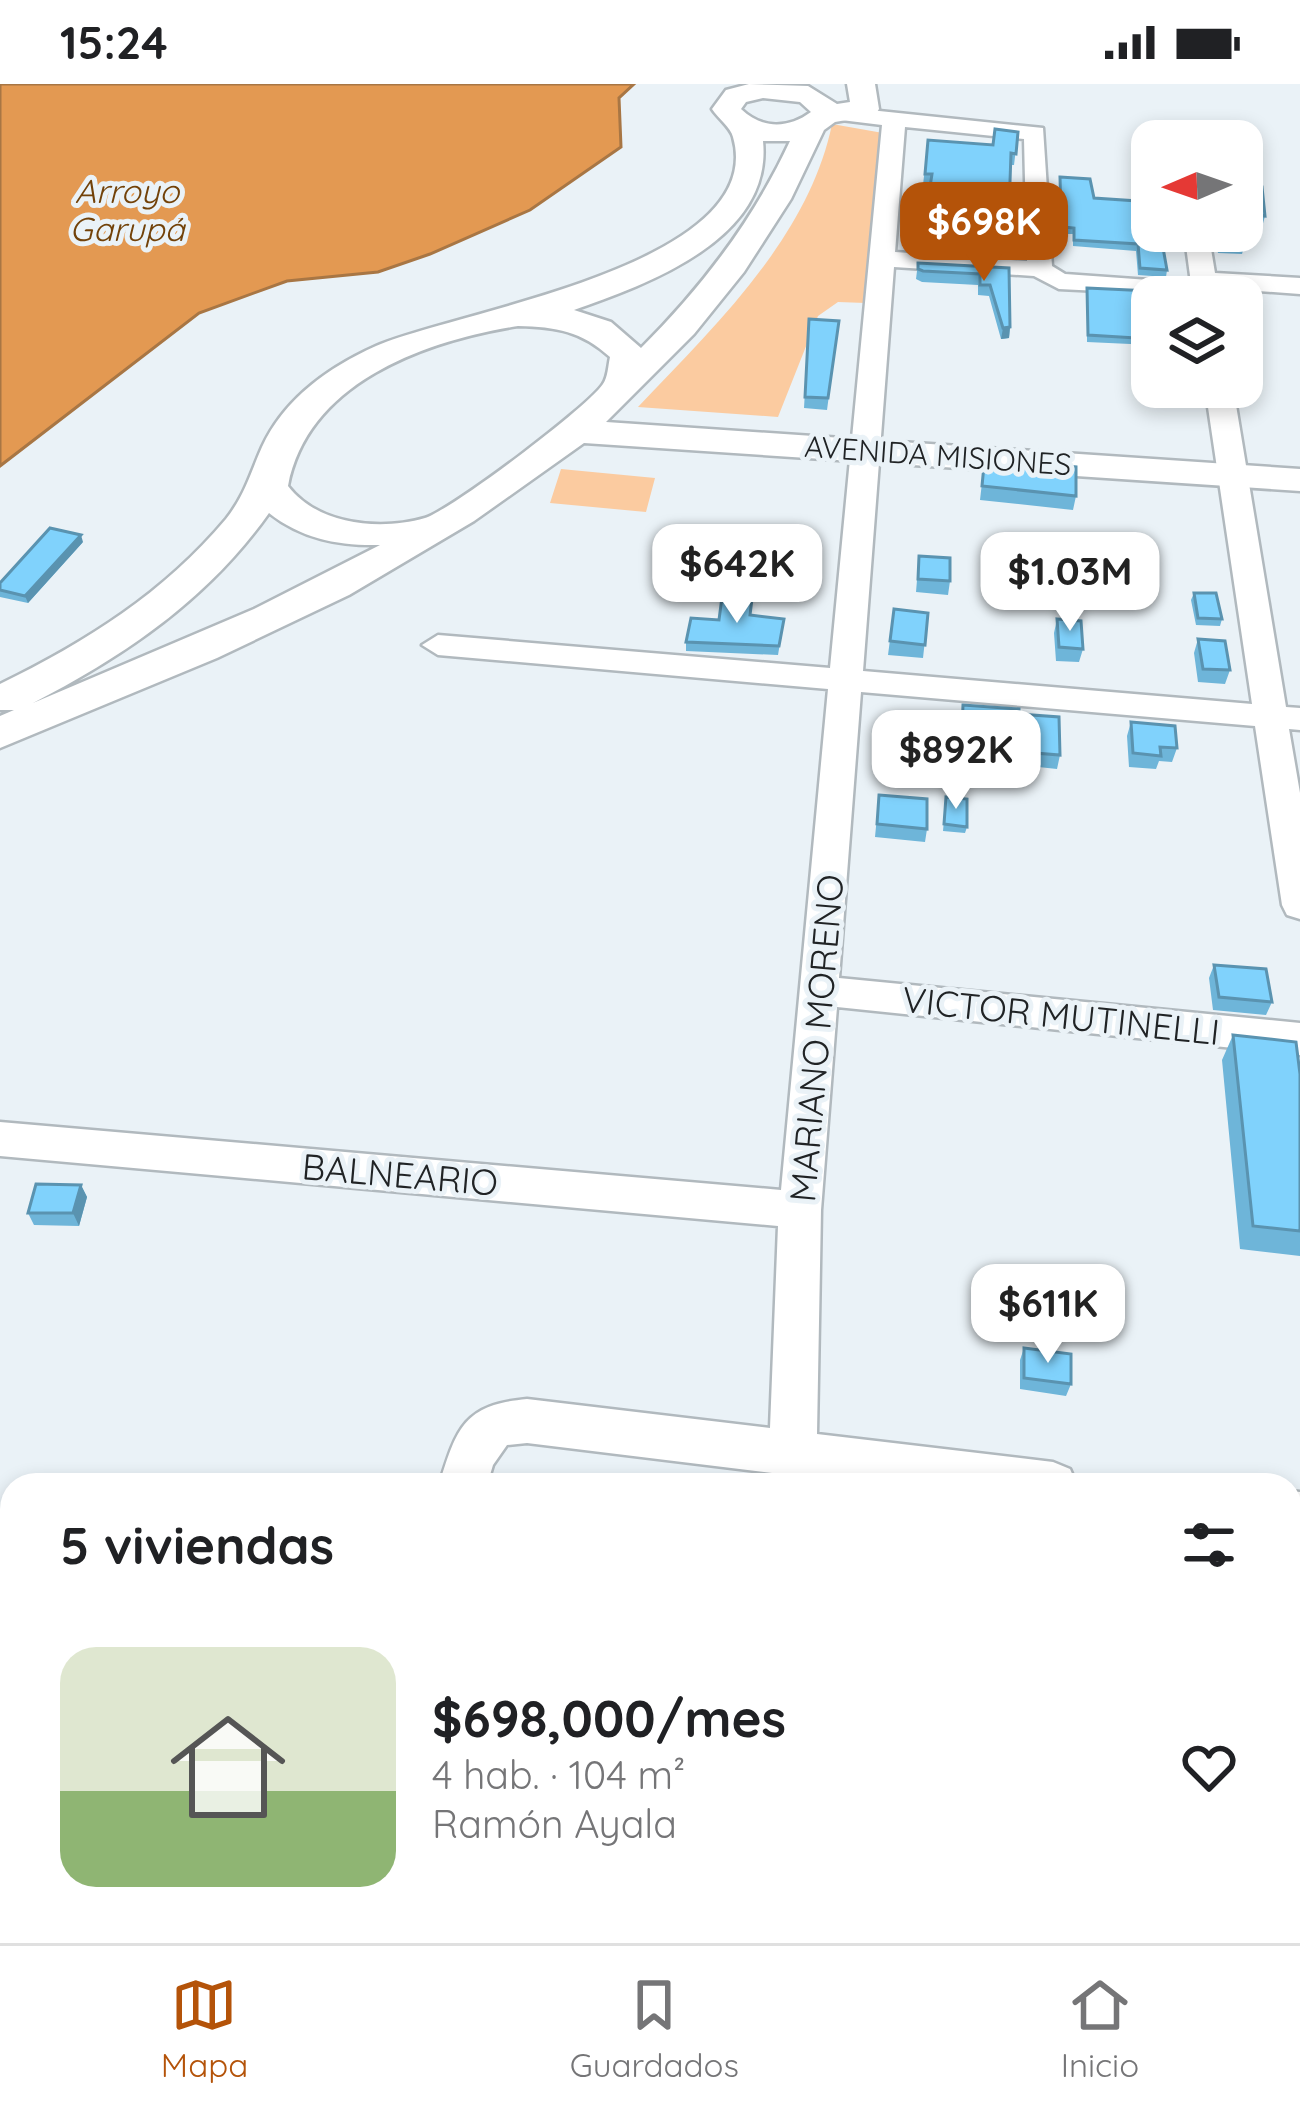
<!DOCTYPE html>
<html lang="es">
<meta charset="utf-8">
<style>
:root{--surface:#fff;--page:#f2f2f2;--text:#202124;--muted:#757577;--line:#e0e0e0;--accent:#b45309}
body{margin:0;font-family:Quicksand,sans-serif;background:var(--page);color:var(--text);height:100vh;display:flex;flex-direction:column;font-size:45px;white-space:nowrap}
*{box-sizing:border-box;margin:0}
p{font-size:39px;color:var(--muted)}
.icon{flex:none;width:66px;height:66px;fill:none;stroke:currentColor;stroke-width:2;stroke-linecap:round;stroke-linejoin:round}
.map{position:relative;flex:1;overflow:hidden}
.side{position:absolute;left:0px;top:1389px;width:1302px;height:471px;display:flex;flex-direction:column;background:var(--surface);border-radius:36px 36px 0 0;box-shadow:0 6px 18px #0003}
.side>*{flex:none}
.needle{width:78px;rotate:268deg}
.fabs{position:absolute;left:1131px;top:36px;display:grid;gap:24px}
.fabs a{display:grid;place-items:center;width:132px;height:132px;border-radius:24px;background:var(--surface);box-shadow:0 6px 18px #0003;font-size:60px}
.price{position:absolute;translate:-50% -102px;padding:0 27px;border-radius:24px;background:#fff;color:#222;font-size:39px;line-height:78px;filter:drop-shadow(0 3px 6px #0008)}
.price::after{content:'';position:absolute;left:50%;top:72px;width:36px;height:27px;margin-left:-18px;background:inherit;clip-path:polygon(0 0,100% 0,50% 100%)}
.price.active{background:var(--accent);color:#fff}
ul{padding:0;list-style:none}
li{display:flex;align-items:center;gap:36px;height:300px;padding:0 60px}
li+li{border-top:3px solid var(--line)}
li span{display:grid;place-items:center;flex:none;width:336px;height:240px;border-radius:36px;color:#555}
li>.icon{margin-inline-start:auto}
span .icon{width:144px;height:144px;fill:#fffc;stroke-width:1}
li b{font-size:51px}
h2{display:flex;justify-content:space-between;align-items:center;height:144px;padding:0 60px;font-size:51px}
.status{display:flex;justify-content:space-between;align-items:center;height:84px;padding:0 60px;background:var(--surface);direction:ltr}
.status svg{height:33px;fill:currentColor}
.dock{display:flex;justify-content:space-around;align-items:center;height:168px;border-top:3px solid var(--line);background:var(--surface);font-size:33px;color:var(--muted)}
.dock a{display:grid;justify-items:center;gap:6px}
.dock .active{color:var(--accent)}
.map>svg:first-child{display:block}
</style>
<div class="status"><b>15:24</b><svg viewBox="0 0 49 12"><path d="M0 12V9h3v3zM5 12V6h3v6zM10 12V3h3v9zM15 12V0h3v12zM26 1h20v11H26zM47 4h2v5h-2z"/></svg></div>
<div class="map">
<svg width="1300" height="1859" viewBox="0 0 1300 1859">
<rect width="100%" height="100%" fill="#eaf2f7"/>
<path fill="#fbcba0" d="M832 40 883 49 866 219 838 218 818 232 778 333 638 323C714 243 809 153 832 40Z
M561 385 655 394 646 428 550 419Z"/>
<path fill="#e39952" stroke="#a87644" stroke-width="3" d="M0 0H634L619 14 621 63 530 126 430 170 378 188 287 197 199 229 0 382Z"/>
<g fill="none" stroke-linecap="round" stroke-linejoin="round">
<defs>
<path id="minor" d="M841 23 1043 44 1052 182 1065 190 1191 199 1184 147H1208L1215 189 1300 194V210L1217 204 1219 213 1059 205 1034 192 894 183 863 587 1252 620 1205 303H1233L1286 623 1300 624V646L1289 645 1300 709V835L1287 831 1282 821 1255 642 861 608 839 894 1300 939V971L837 923 821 1126 817 1350 1053 1378 1070 1385 1077 1401H869L527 1359 507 1361 493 1381 487 1401H439C457 1343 464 1321 527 1315L770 1344 778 1142 0 1072V1038L781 1106 828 605 438 571 422 561 438 551 830 584 882 41 833 35V25ZM905 43 1024 55 1027 177 895 168Z
M1290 1407 1300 1408V1454L1290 1453Z
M335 1848H391L389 1859H333Z"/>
<path id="major" d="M749 0 808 2 837 20 850 18 847 0H875L879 25 875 31 835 38 824 46 791 115 744 188 694 250 606 338 1300 385V407L584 359 474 437 349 511 217 574 0 664V632L14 626H0V600C86 558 164 509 226 435 245 411 250 390 262 363 284 315 329 283 376 262 451 228 770 182 733 53 731 44 718 34 712 25L726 6ZM763 14 800 18 811 28C788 45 762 45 741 25L746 18ZM763 57H790C753 137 702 203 641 264L611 238 574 226C648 200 773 155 763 57ZM518 242C557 243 581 247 610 273 608 282 608 293 603 300 588 323 451 426 425 434 380 447 318 441 288 402 308 298 425 257 518 242ZM269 429C302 455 339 462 380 461L254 525 33 619C126 571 208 515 269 429Z"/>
</defs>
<use href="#minor" stroke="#b1b9be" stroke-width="5"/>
<use href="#major" stroke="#b1b9be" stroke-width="5"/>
<use href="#minor" fill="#fff" fill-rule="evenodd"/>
<use href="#major" fill="#fff" fill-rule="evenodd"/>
<defs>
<path id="rail" d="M1290 1497 1300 1498
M0 1542 12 1535
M1290 1656 1300 1659
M0 1761H12
M808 1848 905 1859
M1239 1848 1300 1857"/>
</defs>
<use href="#rail" stroke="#464a4d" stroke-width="16"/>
<use href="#rail" stroke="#eaf2f7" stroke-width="12" stroke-dasharray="34" stroke-linecap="butt"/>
</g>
<path fill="#6eb5d9" d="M1018 48 1014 81H1010L1009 126 1007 138H1004L1001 171 920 165 930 102 923 101 928 56 993 61Z
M1060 93 1094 114 1167 186 1166 193 1138 191 1136 167 1073 162V150H1063L1060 138Z
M1242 102 1265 132 1262 143 1242 142Z
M1214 147H1241L1245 160 1242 170 1218 169Z
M918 179 1009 184 1010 243 1009 254 1001 255 989 212 978 211V201L922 198 916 195Z
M1087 204 1152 213V261L1087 258Z
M809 235 839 237 827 326 804 324Z
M984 381 1076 412 1073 426 980 416Z
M83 458 28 519 0 513V499Z
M919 472 950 497 948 511 916 508Z
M1194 509 1222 535 1220 542 1196 541 1191 516Z
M894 525 928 529 923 574 888 571Z
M750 531 784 535 778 571 686 567V558L719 536Z
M1057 535 1083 565 1079 578 1056 577 1054 549Z
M1198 555 1230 586 1225 600 1198 598 1194 569Z
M963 621 1019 630 1060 671 1057 685 1020 681 1019 665 972 661V689L969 702 946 700 947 662 949 648 960 649Z
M1131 638 1177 664 1172 678 1159 677 1156 685 1129 683 1127 652Z
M879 711 927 745 925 758 875 753Z
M946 713 967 743 965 749 943 747Z
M1214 881 1272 918 1266 931 1213 926 1209 894Z
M1233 951 1300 990V1172L1240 1165 1222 976Z
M81 1101 87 1113 79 1142 34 1141 28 1129Z
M1024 1264 1071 1300 1066 1312 1020 1305V1276Z
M12 1604V1676H0V1605Z
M898 1848H1011L1098 1859H898Z"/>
<path fill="#5a93b0" d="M1010 243 1009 254 1001 255 1003 244Z
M81 451 83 458 28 519 25 512Z
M81 1101 87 1113 79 1142 73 1129Z"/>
<path fill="#80d2fc" stroke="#5a93b0" stroke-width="3" d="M995 45 1018 48 1016 70 1011 69 1009 126H1005L1003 159 922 154 932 90H925L928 56 993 61Z
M1060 93 1090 95 1094 114 1152 118V147H1160L1167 186 1140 184 1138 160 1074 156V144L1064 143 1061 131Z
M1242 102 1262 103 1265 132 1242 130Z
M1219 147H1241L1245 160 1221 159Z
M918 179 1009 184 1010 243 1003 244 990 201H980V190L923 187 918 185Z
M1087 204 1171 208V213H1152V255L1088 251Z
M809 235 839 237 828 314 805 313Z
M984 381 1053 387V381L1076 383V412L982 402Z
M50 444 81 451 25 512 0 506V499Z
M919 472 950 474V497L918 495Z
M1194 509H1216L1222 535 1198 534Z
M722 513 752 515 750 531 784 535 779 562 686 558 691 534 719 536Z
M894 525 928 529 925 561 890 557Z
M1057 535 1081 537 1083 565 1059 563Z
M1198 555 1225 557 1230 586 1203 585Z
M963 621 1019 625V630L1059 633 1060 671 1023 668 1022 652 962 647Z
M1131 638 1175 642 1177 664 1160 663 1161 672 1133 669Z
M949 648 972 650V689L949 687Z
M879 711 927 715V745L877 740Z
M946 713 967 715V743L944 740Z
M1214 881 1266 885 1272 918 1219 913Z
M1233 951 1296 958 1300 990V1147L1253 1142Z
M36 1100 81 1101 73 1129H28Z
M1024 1264 1071 1270V1300L1024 1294Z
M12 1604V1663L0 1664V1605Z
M467 1848H808V1859H466Z
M905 1848H1011L1098 1859H905Z"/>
<g text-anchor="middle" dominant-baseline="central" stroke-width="10" stroke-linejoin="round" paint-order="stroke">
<g font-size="30" fill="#202325" stroke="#eaf2f7">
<text transform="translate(938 371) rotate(4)">AVENIDA MISIONES</text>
</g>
<g font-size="33" font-style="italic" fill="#724209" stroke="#eaf2f7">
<text x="127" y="106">Arroyo<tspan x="127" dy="38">Garupá</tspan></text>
</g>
<g font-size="36" fill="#202325" stroke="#eaf2f7">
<text transform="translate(1061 931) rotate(6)">VICTOR MUTINELLI</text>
<text transform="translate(816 954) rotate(-85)">MARIANO MORENO</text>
<text transform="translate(400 1090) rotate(5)">BALNEARIO</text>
</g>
</g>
</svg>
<div class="fabs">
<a><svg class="needle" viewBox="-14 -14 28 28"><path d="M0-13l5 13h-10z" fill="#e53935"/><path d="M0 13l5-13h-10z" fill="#757577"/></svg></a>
<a><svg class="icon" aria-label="layers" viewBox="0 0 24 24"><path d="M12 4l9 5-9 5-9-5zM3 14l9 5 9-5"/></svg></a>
</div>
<b class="price active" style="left:984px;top:200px">$698K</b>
<b class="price" style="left:737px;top:542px">$642K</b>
<b class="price" style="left:1070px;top:550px">$1.03M</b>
<b class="price" style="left:956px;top:728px">$892K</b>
<b class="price" style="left:1048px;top:1282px">$611K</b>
<section class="side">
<h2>5 viviendas<svg class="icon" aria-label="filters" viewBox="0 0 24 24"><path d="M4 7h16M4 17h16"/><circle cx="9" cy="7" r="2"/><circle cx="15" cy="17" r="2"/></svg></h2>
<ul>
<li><span style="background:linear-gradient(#dfe7d0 60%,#8fb573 0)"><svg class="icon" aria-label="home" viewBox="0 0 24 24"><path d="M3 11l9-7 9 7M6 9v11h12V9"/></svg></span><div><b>$698,000/mes</b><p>4 hab. · 104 m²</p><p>Ramón Ayala</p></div><svg class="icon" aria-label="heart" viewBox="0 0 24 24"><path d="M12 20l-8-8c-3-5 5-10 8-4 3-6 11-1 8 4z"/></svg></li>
</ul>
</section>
</div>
<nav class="dock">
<a class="active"><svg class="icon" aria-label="map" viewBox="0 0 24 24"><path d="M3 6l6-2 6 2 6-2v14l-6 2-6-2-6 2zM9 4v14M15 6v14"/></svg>Mapa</a>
<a><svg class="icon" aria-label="saved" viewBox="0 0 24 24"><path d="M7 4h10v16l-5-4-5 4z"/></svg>Guardados</a>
<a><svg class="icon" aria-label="home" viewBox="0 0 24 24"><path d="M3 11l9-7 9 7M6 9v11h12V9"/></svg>Inicio</a>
</nav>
